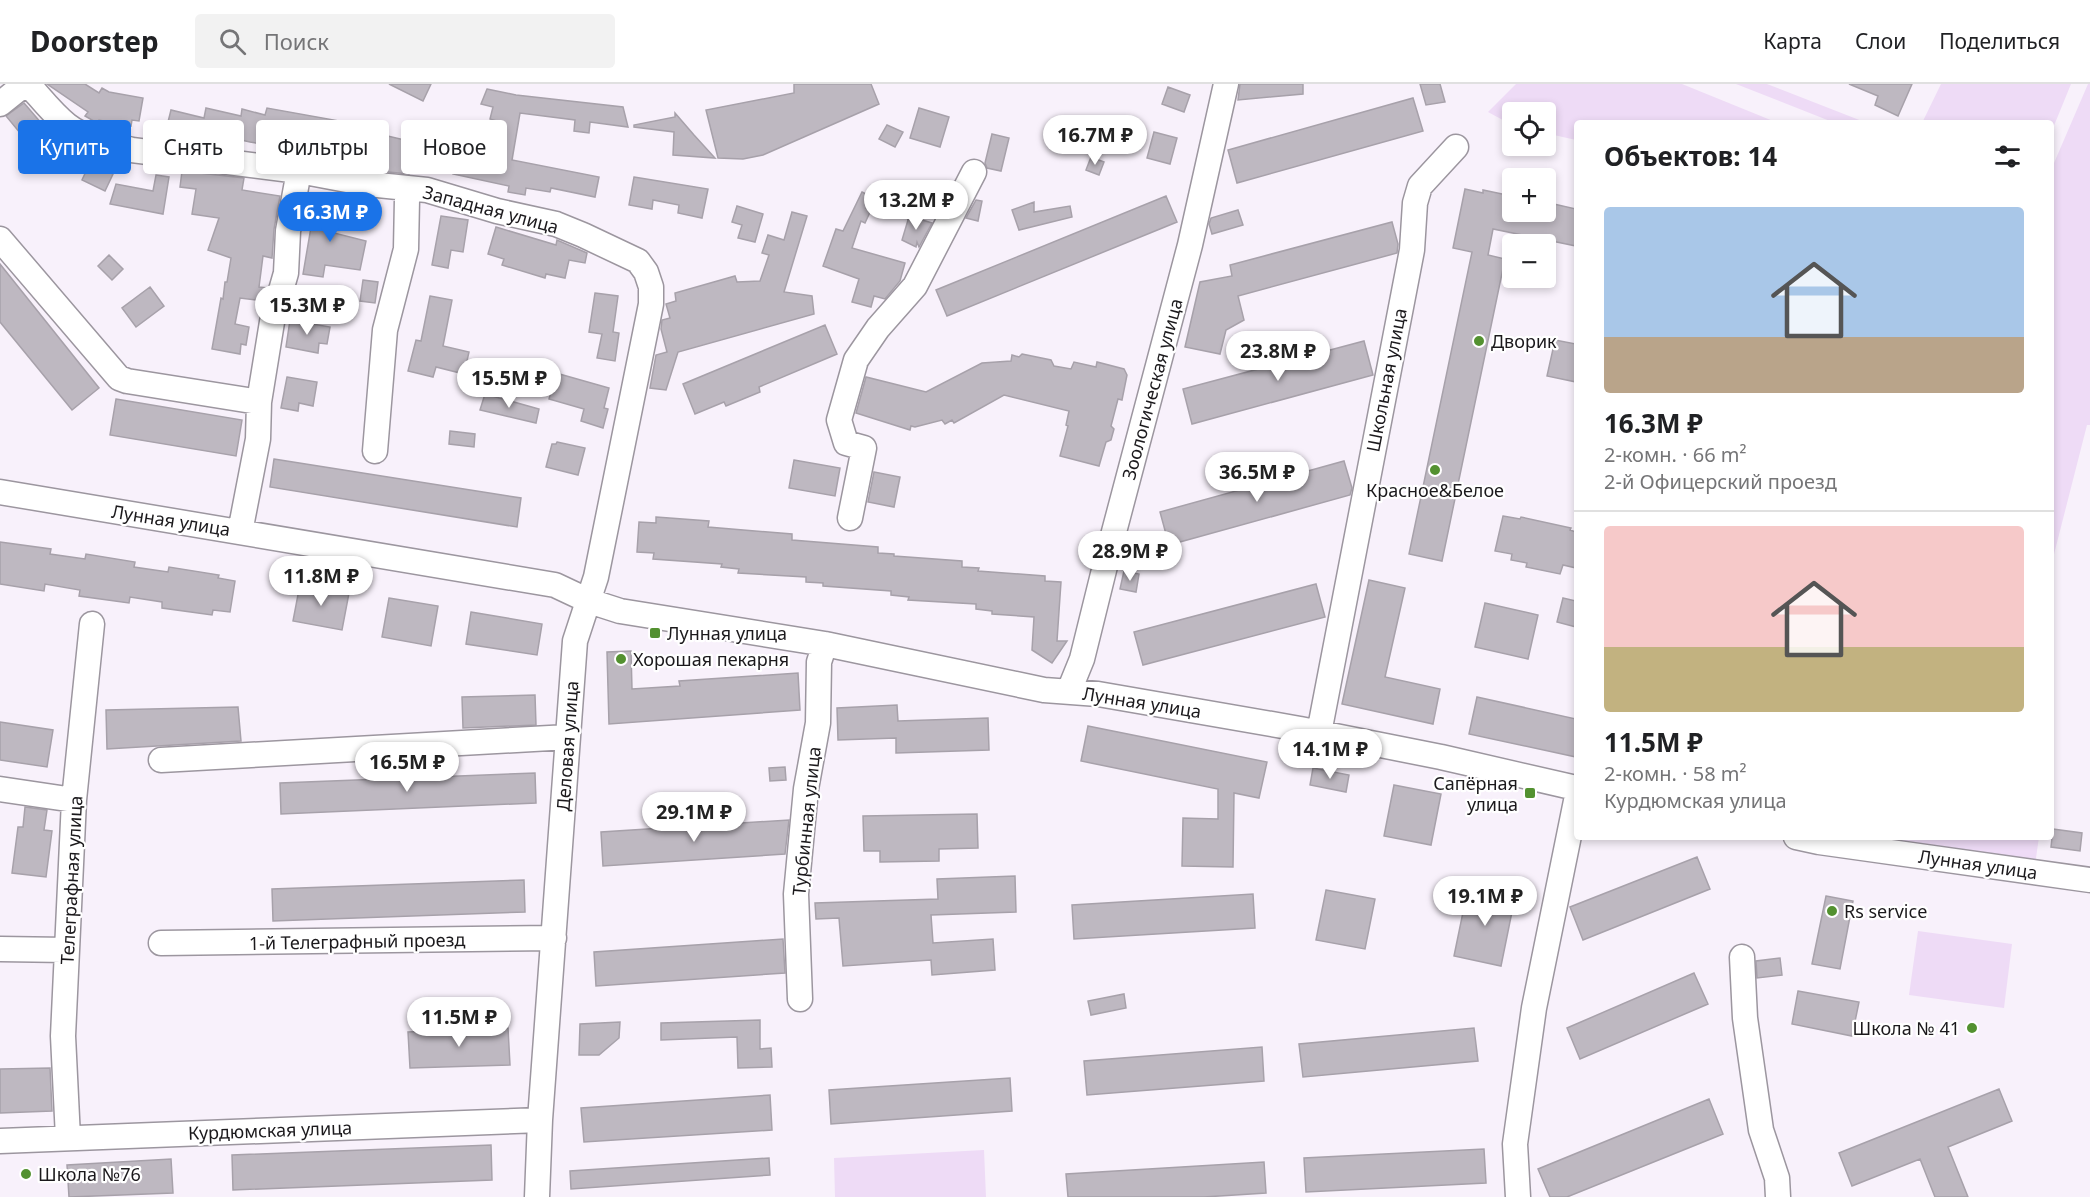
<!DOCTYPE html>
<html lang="ru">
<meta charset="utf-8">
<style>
:root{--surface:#fff;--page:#f2f2f2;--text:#202124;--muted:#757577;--line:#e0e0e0;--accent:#1a73e8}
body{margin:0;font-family:"Noto Sans",sans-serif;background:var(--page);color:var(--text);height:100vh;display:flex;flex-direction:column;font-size:22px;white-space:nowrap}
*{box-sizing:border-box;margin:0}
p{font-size:20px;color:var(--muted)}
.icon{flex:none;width:33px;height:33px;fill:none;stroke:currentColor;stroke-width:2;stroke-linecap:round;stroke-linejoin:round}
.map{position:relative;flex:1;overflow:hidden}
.details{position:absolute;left:1574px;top:36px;width:480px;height:720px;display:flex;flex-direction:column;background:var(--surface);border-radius:6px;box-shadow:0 3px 9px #0003}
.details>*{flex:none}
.top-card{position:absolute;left:18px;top:36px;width:570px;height:54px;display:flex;gap:12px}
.fabs{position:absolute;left:1502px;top:18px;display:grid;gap:12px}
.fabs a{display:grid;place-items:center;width:54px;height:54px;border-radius:6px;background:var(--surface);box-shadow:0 3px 9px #0003;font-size:30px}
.price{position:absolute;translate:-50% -51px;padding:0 14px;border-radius:21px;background:#fff;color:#222;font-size:20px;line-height:39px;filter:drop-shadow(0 2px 3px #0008)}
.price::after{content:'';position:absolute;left:50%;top:36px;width:18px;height:14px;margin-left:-9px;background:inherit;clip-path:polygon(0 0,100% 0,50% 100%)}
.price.active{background:var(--accent);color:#fff}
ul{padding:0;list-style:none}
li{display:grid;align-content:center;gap:12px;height:318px;padding:0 30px}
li+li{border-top:2px solid var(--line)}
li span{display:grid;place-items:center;height:186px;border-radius:6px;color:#555}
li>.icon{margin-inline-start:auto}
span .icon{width:108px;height:108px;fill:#fffc;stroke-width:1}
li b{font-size:26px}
h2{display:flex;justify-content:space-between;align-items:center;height:72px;padding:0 30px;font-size:26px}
.chip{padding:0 21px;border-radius:6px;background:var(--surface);box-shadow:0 3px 9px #0003;font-size:21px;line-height:54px}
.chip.active{background:var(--accent);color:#fff}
header{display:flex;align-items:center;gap:36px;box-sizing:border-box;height:84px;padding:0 30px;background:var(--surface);border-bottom:2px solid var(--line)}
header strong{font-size:28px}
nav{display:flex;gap:33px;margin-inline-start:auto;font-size:21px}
.search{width:420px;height:54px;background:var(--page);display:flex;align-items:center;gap:15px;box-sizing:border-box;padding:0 21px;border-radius:6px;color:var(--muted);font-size:22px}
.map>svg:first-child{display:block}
</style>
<header>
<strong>Doorstep</strong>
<div class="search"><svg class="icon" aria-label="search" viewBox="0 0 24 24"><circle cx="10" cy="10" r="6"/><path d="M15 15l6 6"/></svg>Поиск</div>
<nav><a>Карта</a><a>Слои</a><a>Поделиться</a></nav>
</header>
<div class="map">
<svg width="2090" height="1113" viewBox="0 0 2090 1113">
<rect width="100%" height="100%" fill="#f8f1fb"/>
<path fill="#eedbf6" d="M1516 0H1682L1778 39H1576V56L1545 49V28H1512V41L1488 28Z
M1736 0H1767L1867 39H1835Z
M1941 0H2071L2051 49 2050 39H1922Z
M2088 0H2090V341H2087L2051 482V86Z
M1856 753H2039L2035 781Z
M1918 847 2012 860 2004 924 1909 911Z
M984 1066 986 1113H835L834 1074Z"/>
<path fill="#beb8c1" stroke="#a7a1aa" stroke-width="1.5" d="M47 0H85L99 9 102 4 109 8 143 14 139 37 132 36 131 42 99 36 97 39 85 32 88 28Z
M389 0H431L423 17Z
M794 0H871L879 20 763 71 743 75 718 74 706 26 794 9Z
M1240 0H1303V10L1238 16Z
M1420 0H1440L1445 18 1426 21Z
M1849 0H1912L1898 32 1875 21 1878 12Z
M1168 3 1190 11 1184 28 1162 20Z
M487 5 516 11 623 23 628 43 590 38 589 49 574 47 575 36 520 29 512 76 599 93 595 113 551 104 550 108 526 104 525 111 508 108 509 102 453 90 460 62 493 69 500 38 490 35 493 23 481 20Z
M1413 14 1423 47 1237 99 1228 66Z
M24 19 42 40 25 55 6 32Z
M206 24 241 32 242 25 265 31 267 24 345 38 338 77 310 72 311 68 250 58 196 46 195 49 167 42 171 26 204 34Z
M919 24 949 33 940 63 910 54Z
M675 29 694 51 715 74 673 71 674 48 634 43V41L675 33Z
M887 41 903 48 895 63 879 55Z
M1154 48 1177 54 1170 80 1147 74Z
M375 49 409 57 404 78 411 80 409 90 378 87 340 78 342 65 370 70Z
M992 50 1009 54 1001 87 987 84 985 79Z
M1091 73 1104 78 1099 91 1086 86Z
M90 79 113 90 105 107 82 96Z
M182 87 244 94 242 106 280 112 274 145 272 174 263 172 259 203 267 204 263 217 240 214 235 240 249 243 246 261 241 260 240 270 212 265 221 214 223 215 225 198H227L231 174 208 166 219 134 192 130 196 105 180 103Z
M156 91 169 93 163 130 110 120 116 100 153 107Z
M634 93 708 105 702 134 678 129 679 121 653 116 652 125 629 121Z
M898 101 924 109 918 128 892 120Z
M1465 105 1483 109V106L1512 112V128H1545V118L1576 125V162L1493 145 1488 171 1505 175 1442 477 1409 470 1472 168 1453 164Z
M862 108 870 112 866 124 871 126 865 139 861 137 852 164 905 179 900 197 885 215 874 212 871 223 852 218 859 195 823 182 836 145 843 147Z
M1166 112 1177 138 947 232 936 206Z
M316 114 339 118 334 149 366 157 360 186 325 181 323 193 303 190Z
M976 116 982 117 978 137 966 134Z
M1034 118V128L1070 122 1072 133 1019 146 1012 126Z
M737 122 763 130 755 158 738 154 742 141 732 138Z
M1238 126 1243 141 1212 150 1209 140 1211 134Z
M792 128 807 132 784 208 812 212 814 230 678 268 666 306 650 304 656 271 667 268 661 245 662 236 670 234 666 220 676 217 675 209 735 192 737 198 760 197 769 171 762 169 768 151 784 156Z
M906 131 932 139 919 163 917 158 916 163 902 156 908 136Z
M441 132 468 136 463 168 451 166 448 184 432 181Z
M1392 138 1398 160 1397 169 1238 212 1244 236 1226 246 1220 270 1185 263 1200 198 1232 192 1230 181Z
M496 143 556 161 557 156 587 169 585 179 569 176 565 194 546 190 545 194 502 181 504 175 488 170Z
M109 171 123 185 112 196 98 182Z
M0 180 99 304 72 326 0 238Z
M363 196 378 198 375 219 360 217Z
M150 203 164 222 136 243 122 224Z
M595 209 618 212 613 248 619 249 615 277 597 274 602 250 589 248Z
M430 212 452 216 443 262 469 268 464 290 436 283 433 293 408 287 416 256 421 257Z
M290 236 330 243 327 260 319 259 318 269 286 263Z
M825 241 837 270 759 303 760 308 726 322 724 318 695 330 683 300Z
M1555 256 1576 260V298L1547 292Z
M1364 257 1373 291 1192 340 1183 305Z
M1022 270 1051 276 1054 282 1071 285 1074 278 1096 283 1097 278 1124 285 1127 291 1122 316 1118 315 1111 342 1114 345 1111 356 1106 358 1099 382 1060 372 1068 342 1066 341 1069 327 1004 311 954 339 952 336 945 340 942 336 915 343 911 342 910 346 856 329 866 293 926 308 982 279 1011 277 1012 271 1019 273Z
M556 289 609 304 604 324 608 325 603 344 581 337 584 325 549 315Z
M287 293 317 298 313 322 299 319 298 327 281 324Z
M485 310 539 325 536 339 480 326Z
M116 315 242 336 236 372 110 351Z
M450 347 475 350 474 363 449 360Z
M557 358 585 364 578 391 546 383 552 360H556Z
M274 375 521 414 517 443 270 403Z
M794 376 840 384 835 412 789 404Z
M1344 377 1352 404 1350 411 1169 461 1160 428Z
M874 388 900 393 894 423 868 418Z
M1503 432 1520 435 1521 433 1571 444 1570 446 1576 448V484L1563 481 1560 490 1526 483 1527 479 1511 476 1512 470 1495 467Z
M656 433 709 437 708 443 792 450V456L878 463V469L894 470V472L962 477V483L979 484 978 487 1045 492V497L1061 498 1057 557H1067L1052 579 1032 566 1034 533 992 530V527L976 525V520L908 516 909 513 891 511V507L823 502V499L806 498V493L738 489 739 485 721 483 722 480 653 475 654 469 637 468 639 438 656 439Z
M0 458 51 465 50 470 85 475 86 470 135 478 134 483 168 488 169 483 219 491 218 494 235 497 230 528 213 526 212 531 162 524V518L130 513 129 519 79 512 80 506 45 500 44 507 0 500Z
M1124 487 1139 490 1136 508 1120 505Z
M1369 496 1405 504 1385 593 1440 605 1433 640 1342 620Z
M300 500 349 509 342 546 293 537Z
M1316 500 1325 533 1143 581 1134 548Z
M389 514 438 522 431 562 382 553Z
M1563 514 1576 517V543L1557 538Z
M1485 519 1538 531 1528 575 1475 563Z
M471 528 542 540 537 571 466 560Z
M631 567 632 605 680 602 679 597 798 589 800 626 609 640 607 568Z
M535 611 536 641 463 644 462 613Z
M1477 613 1576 635V673L1469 650Z
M897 621 898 637 988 634 989 666 896 669V654L838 656 837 624Z
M238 623 241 657 107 665 106 626Z
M0 638 53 646 47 683 0 676Z
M1088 642 1267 678 1259 714 1234 709 1233 783 1182 782 1183 734 1218 735V705L1081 677Z
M785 683 786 696 770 697 769 684Z
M1313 684 1349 691 1346 708 1310 701Z
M535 689 536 719 281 730 280 699Z
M1394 701 1441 710 1431 761 1384 752Z
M25 723 47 726 44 746 52 747 46 793 12 789 18 743H23Z
M977 730 978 764 939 765V777L880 778V767H864L863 732Z
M789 736 785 770 603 782 601 748Z
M2053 745 2082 749 2080 767 2051 763Z
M1697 773 1710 805 1583 856 1570 823Z
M1015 792 1016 828 931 831 933 859 993 855 995 886 932 891 931 876 843 882 839 834 816 835 815 819 938 815 937 795Z
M524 796 525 828 273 837 272 805Z
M1468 804 1515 813 1501 882 1454 872Z
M1326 806 1375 815 1365 865 1316 856Z
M1253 810 1255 844 1074 855 1072 821Z
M1826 812 1853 817 1840 885 1812 880Z
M783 855 785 889 596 902 594 868Z
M1780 874 1782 891 1757 894 1756 877Z
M1694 889 1708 920 1580 975 1567 944Z
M1798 907 1859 918 1852 952 1792 940Z
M1124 910 1126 924 1091 931 1088 917Z
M760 936V965L771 964 772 983 738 984 737 953 661 956V939Z
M620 938 619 954 599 971H579L580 940Z
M508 944 510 981 410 984 408 948Z
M1474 944 1478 977 1303 993 1299 960Z
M1262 963 1264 997 1087 1011 1084 977Z
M50 984 52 1027 0 1029V985Z
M1010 994 1012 1027 831 1040 829 1006Z
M1999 1005 2012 1037 1948 1063 1968 1113H1935L1920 1075 1852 1102 1839 1069Z
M770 1011 772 1046 584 1058 581 1024Z
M1709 1015 1723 1050 1567 1113H1550L1538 1085Z
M491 1061 492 1096 233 1106 232 1071Z
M1484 1065 1486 1099 1306 1108 1304 1074Z
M769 1074 770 1091 571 1105 570 1087Z
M171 1075 173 1109 69 1113 67 1081Z
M1264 1078 1266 1109 1204 1113H1068L1066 1090Z"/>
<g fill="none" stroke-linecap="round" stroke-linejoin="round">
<defs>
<path id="minor" d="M28 0C40 13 52 29 67 41 85 55 111 60 132 66L299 87 368 100 427 106 497 127 556 140 583 151 638 177 646 188 651 203V220L596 493 575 557 540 1036 537 1113
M0 20 25 0
M0 155 119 294 127 297 259 318
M375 367 385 246 406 165 407 115 412 105
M0 408 555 501 589 517 620 527 825 560 1044 606 1098 610 1300 645 1441 673 1576 704
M850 434 864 364 846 359 839 336 856 276 878 244 915 202 974 88
M240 448 258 355 259 318 272 238 286 189 288 147 299 87
M1069 607 1082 575 1106 478 1190 161 1226 0
M1319 649 1412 166 1415 119 1420 102 1456 63
M161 676 568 653
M0 705 74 716
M1796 753 1819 758 2090 796
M161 859 554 854
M0 865 67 866
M1742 873 1745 934 1761 1046 1777 1094 1778 1113
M800 915 796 810 806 705 818 639 819 578 825 560
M68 1054 63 952 74 716 92 540
M0 1057 540 1036
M1518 1113 1515 1060 1534 924 1576 717"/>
</defs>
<use href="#minor" stroke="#9c969f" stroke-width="27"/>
<use href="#minor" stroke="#fff" stroke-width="24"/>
</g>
<g fill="#539130" stroke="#fff" stroke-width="2">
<circle cx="1479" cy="257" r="6"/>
<circle cx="1435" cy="386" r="6"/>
<rect x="649" y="543" width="12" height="12" rx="3"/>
<circle cx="621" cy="575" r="6"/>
<rect x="1524" y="703" width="12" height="12" rx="3"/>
<circle cx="1832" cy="827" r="6"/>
<circle cx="1972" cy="944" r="6"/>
<circle cx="26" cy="1090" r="6"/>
</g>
<g text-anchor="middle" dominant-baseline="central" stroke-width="4.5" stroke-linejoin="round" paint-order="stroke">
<g font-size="18" fill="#1b191c" stroke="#fff">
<text transform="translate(491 125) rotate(15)">Западная улица</text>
<text transform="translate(1386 296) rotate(-79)">Школьная улица</text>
<text transform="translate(1152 305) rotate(-75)">Зоологическая улица</text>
<text transform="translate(171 436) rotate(9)">Лунная улица</text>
<text transform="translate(1142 618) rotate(9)">Лунная улица</text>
<text transform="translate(567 662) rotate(-86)">Деловая улица</text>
<text transform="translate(806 737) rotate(-84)">Турбинная улица</text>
<text transform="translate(1978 780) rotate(8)">Лунная улица</text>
<text transform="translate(71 796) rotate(-87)">Телеграфная улица</text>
<text transform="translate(357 857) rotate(-1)">1-й Телеграфный проезд</text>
<text transform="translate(270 1046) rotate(-2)">Курдюмская улица</text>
</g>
<g font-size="18" fill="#1b191c" stroke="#fff" text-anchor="start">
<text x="1491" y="257">Дворик</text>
<text x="1435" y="406" text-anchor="middle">Красное&amp;Белое</text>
<text x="667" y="549">Лунная улица</text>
<text x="633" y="575">Хорошая пекарня</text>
<text x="1518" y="699" text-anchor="end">Сапёрная<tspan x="1518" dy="21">улица</tspan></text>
<text x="1844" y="827">Rs service</text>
<text x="1960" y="944" text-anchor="end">Школа № 41</text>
<text x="38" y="1090">Школа №76</text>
</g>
</g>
</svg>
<div class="fabs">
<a><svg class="icon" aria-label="locate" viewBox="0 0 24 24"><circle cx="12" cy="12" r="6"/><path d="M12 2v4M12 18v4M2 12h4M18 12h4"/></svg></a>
<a>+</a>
<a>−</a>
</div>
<b class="price" style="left:1095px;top:82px">16.7M ₽</b>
<b class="price" style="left:916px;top:147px">13.2M ₽</b>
<b class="price active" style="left:330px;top:159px">16.3M ₽</b>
<b class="price" style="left:307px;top:252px">15.3M ₽</b>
<b class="price" style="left:1278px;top:298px">23.8M ₽</b>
<b class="price" style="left:509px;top:325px">15.5M ₽</b>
<b class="price" style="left:1257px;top:419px">36.5M ₽</b>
<b class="price" style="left:1130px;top:498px">28.9M ₽</b>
<b class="price" style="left:321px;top:523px">11.8M ₽</b>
<b class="price" style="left:1330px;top:696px">14.1M ₽</b>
<b class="price" style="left:407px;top:709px">16.5M ₽</b>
<b class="price" style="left:694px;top:759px">29.1M ₽</b>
<b class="price" style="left:1485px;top:843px">19.1M ₽</b>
<b class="price" style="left:459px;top:964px">11.5M ₽</b>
<div class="top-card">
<a class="chip active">Купить</a>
<a class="chip">Снять</a>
<a class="chip">Фильтры</a>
<a class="chip">Новое</a>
</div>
<section class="details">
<h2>Объектов: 14<svg class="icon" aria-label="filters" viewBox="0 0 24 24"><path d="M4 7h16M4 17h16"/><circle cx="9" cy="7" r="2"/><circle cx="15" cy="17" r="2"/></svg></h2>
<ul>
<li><span style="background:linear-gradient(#a9c7e8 70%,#b9a48a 0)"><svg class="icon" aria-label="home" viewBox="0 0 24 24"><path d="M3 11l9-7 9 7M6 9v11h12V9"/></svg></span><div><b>16.3M ₽</b><p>2-комн. · 66 m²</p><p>2-й Офицерский проезд</p></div></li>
<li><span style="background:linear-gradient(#f6c9c9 65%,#c2b280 0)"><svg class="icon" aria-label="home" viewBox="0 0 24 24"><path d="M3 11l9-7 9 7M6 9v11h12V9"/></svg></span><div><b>11.5M ₽</b><p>2-комн. · 58 m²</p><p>Курдюмская улица</p></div></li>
</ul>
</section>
</div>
